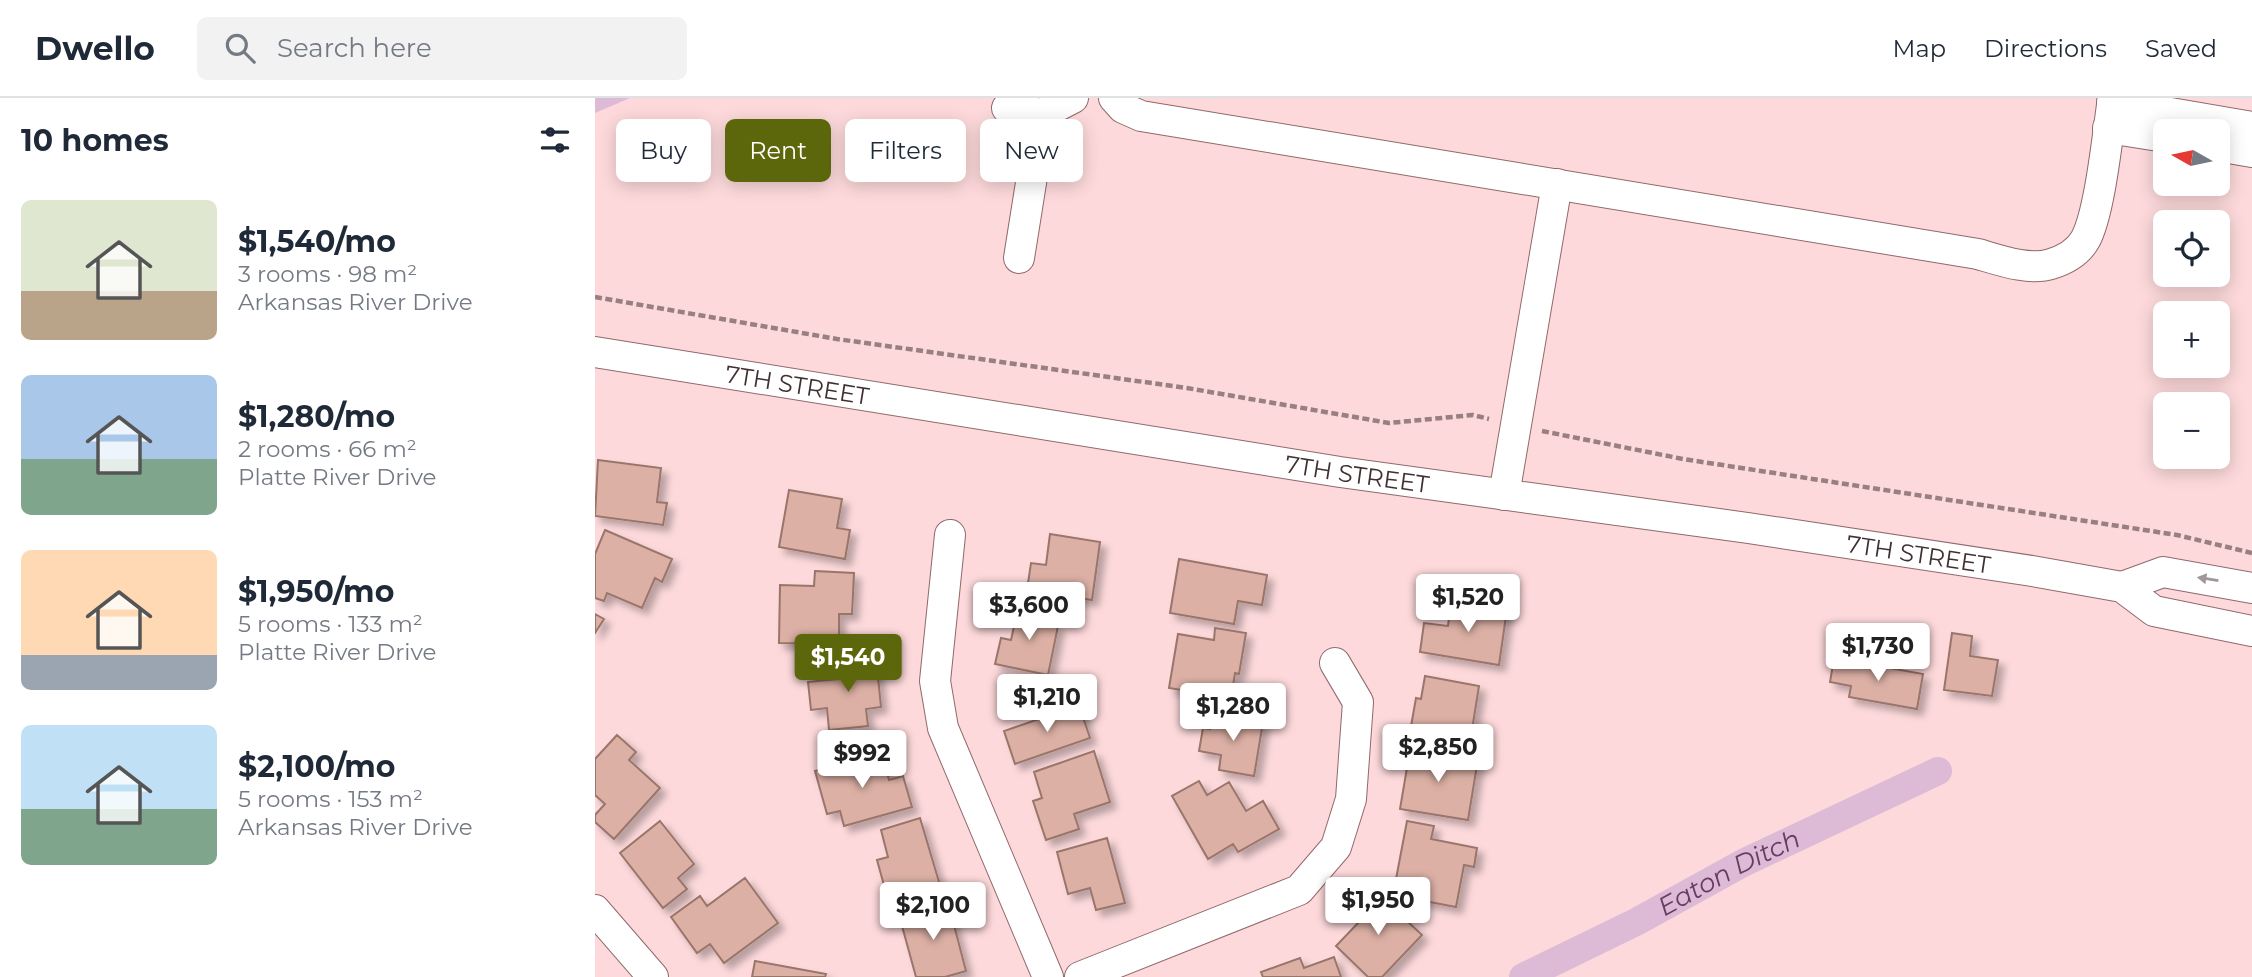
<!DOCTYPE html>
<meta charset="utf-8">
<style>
:root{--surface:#fff;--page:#f2f2f3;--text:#1f2937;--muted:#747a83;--line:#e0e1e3;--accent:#5c670b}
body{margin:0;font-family:Montserrat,sans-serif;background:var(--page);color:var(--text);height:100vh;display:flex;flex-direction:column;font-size:26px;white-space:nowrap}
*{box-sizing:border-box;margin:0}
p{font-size:23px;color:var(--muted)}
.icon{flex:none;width:38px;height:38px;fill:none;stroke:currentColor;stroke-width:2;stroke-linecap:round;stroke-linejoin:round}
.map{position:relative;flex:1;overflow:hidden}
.sheet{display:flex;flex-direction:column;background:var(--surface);width:595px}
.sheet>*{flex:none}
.banner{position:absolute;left:21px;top:21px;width:665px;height:63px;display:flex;gap:14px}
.needle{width:46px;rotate:279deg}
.buttons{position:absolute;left:1558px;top:21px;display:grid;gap:14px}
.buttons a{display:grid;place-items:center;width:77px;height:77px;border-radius:10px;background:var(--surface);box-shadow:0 4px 18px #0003;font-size:35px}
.price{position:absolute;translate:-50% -60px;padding:0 16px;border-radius:7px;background:#fff;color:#222;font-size:23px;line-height:46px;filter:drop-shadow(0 2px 4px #0008)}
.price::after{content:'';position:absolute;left:50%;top:42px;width:21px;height:16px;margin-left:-10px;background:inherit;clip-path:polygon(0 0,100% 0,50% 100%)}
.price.current{background:var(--accent);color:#fff}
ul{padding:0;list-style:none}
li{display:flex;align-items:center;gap:21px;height:175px;padding:0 21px}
li span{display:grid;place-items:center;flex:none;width:196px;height:140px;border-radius:10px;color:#555}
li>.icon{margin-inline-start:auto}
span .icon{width:84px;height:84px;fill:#fffc;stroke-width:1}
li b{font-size:30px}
h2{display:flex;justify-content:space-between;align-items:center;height:84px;padding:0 21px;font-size:30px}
.pill{padding:0 24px;border-radius:10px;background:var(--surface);box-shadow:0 4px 18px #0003;font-size:24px;line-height:63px}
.pill.current{background:var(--accent);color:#fff}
header{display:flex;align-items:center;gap:42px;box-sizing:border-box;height:98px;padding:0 35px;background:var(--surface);border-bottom:2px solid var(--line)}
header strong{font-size:33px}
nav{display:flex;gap:38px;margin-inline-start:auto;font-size:24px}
.search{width:490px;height:63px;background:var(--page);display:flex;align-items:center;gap:18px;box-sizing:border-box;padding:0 24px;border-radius:10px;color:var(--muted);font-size:26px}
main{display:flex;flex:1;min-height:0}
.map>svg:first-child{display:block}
</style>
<header>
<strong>Dwello</strong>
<div class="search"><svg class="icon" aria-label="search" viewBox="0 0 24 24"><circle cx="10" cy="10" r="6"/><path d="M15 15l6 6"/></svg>Search here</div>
<nav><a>Map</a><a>Directions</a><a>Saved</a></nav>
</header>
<main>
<section class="sheet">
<h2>10 homes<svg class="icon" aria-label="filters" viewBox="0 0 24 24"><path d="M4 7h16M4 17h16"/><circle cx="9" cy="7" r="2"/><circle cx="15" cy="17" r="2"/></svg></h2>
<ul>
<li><span style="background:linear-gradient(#dfe7d0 65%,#b9a48a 0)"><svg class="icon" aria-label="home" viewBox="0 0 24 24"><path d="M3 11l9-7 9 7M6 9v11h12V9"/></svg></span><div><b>$1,540/mo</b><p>3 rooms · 98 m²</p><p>Arkansas River Drive</p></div></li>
<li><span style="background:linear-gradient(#a9c7e8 60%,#7fa58c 0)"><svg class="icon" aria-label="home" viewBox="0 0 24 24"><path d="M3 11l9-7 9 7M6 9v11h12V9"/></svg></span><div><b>$1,280/mo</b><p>2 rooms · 66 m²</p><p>Platte River Drive</p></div></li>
<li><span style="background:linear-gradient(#ffd9b3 75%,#9aa5b1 0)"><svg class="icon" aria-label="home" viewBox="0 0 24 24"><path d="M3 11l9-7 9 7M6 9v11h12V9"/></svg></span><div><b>$1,950/mo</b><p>5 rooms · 133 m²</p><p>Platte River Drive</p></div></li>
<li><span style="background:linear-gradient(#bfe0f5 60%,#7fa58c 0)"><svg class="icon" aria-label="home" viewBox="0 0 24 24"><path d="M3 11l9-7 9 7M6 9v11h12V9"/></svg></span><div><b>$2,100/mo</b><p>5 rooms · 153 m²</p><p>Arkansas River Drive</p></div></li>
</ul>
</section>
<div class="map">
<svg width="1657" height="879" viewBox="0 0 1657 879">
<defs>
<filter id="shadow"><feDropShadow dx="6" dy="6" stdDeviation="3.5" flood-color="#0004"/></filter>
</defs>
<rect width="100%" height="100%" fill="#fdd9db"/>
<path fill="#ddbad6" d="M0 0H35L0 15Z"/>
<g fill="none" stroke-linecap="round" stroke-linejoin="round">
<path stroke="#ddbad6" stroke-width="28" id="s1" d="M928 879 1041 824 1148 765 1343 673"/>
</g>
<path fill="#dcb0a5" stroke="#9a756b" stroke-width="2" filter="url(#shadow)" d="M3 362 66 370 62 404 72 405 68 427 0 418Z
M194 392 247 401 242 430 255 432 250 461 184 449Z
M10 432 77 461 67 484 60 480 47 510 12 495 9 503 0 500V456Z
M455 436 505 444 497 502 432 492 436 465 451 467Z
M584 461 672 477 667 507 643 503 639 526 575 515Z
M220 473 259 475 257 516H244V546L184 545 185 487 219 488Z
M856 502 912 511 904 567 825 554 829 525 853 528Z
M424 506 453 512 451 526 463 528 453 577 400 566 406 540 416 542Z
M0 516 9 521 0 535Z
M620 530 651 535 644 576 640 575 636 600 574 590 583 536 619 542Z
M1357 535 1377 538 1375 558 1403 562 1397 598 1349 592Z
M281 560 286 609 271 611 273 628 234 632 232 610 216 612 213 584 243 581 241 564Z
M1239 560 1328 576 1322 611 1254 599 1256 588 1235 584Z
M830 578 884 588 875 644 815 634 821 600 826 601Z
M484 607 495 640 420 666 409 633Z
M618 615 668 624 659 678 624 672 626 657 604 653 608 630 615 631Z
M22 637 41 654 34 662 65 690 19 741 0 724V717L10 706 0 697V661Z
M816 646 845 651 844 661 882 667 873 722 805 711Z
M499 653 515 704 479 716 484 731 451 742 438 703 447 700 439 674Z
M287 655 294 682 308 678 317 709 249 728 245 713 232 716 220 673Z
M604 683 612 697 634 684 651 713 668 703 684 731 643 754 638 746 613 761 577 698Z
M325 720 347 794 295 809 282 762 293 759 286 732Z
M65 723 99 766 83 780 92 791 68 810 25 755Z
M812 723 839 728 836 741 882 750 879 769 869 767 861 809 798 797Z
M512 740 530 805 501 812 495 790 473 796 462 754Z
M150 780 183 825 129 865 115 846 102 855 76 819 105 798 112 808Z
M780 793 827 837 787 879H773L741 848 764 824 757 818Z
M353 804 371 873 350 879H321L304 817Z
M739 859 746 879H668L666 874 705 860 709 870Z
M160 863 231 876 230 879H157Z"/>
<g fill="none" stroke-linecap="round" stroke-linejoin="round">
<defs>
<g id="minor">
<path d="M519 0 528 10 546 18 1383 156C1404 162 1434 173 1456 166 1469 162 1483 154 1490 142 1505 116 1513 33 1518 0"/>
<path d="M1517 5 1657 29"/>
<path d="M412 10 447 16"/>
<path d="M1513 30 1570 39"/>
<path d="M1622 48 1657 54"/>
<path d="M424 160 447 16 478 0"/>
<path id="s2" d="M0 254 745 374 1153 430 1437 473 1527 489 1559 513 1657 533"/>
<path d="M909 397 962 86"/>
<path d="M355 437 340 583 348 630 453 879"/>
<path d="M1527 489 1568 474 1657 490"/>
<path d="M0 812 58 879"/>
<path d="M485 879 704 792 741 749 756 701 763 604 740 565"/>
</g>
</defs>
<use href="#minor" stroke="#90696c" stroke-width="32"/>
<path stroke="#987f81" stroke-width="4.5" stroke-dasharray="7 3.5" stroke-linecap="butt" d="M0 199 242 241 592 290 794 325 878 317 894 321
M947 333 1088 361 1582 437 1657 455"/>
<use href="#minor" stroke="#fff" stroke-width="30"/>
</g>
<defs><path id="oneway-solid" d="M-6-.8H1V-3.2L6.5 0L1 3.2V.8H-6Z" transform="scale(1.75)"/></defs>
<use fill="#a09898" href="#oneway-solid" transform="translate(1613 481) rotate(-171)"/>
<g text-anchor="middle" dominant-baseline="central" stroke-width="5" stroke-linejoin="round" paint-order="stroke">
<g font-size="24" fill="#403031" stroke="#fdd9db">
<text stroke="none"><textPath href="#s2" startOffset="205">7TH STREET</textPath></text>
<text stroke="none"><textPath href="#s2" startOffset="772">7TH STREET</textPath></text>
<text stroke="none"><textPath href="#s2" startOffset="1339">7TH STREET</textPath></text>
</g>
<g font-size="26" font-style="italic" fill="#693c62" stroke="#fdd9db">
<text stroke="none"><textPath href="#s1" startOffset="231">Eaton Ditch</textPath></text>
</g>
</g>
</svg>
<div class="buttons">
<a><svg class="needle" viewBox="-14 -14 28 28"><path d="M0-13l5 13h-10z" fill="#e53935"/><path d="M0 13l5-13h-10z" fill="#747a83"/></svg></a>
<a><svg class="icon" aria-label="locate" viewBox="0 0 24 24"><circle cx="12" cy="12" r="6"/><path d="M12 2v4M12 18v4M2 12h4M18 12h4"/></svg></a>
<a>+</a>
<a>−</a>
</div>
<b class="price" style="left:873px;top:536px">$1,520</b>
<b class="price" style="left:434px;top:544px">$3,600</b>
<b class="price" style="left:1283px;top:585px">$1,730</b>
<b class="price current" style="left:253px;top:596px">$1,540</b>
<b class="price" style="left:452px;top:636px">$1,210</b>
<b class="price" style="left:638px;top:645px">$1,280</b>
<b class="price" style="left:843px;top:686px">$2,850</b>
<b class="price" style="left:267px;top:692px">$992</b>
<b class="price" style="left:783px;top:839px">$1,950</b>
<b class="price" style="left:338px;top:844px">$2,100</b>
<div class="banner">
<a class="pill">Buy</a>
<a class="pill current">Rent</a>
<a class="pill">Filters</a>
<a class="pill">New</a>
</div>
</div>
</main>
